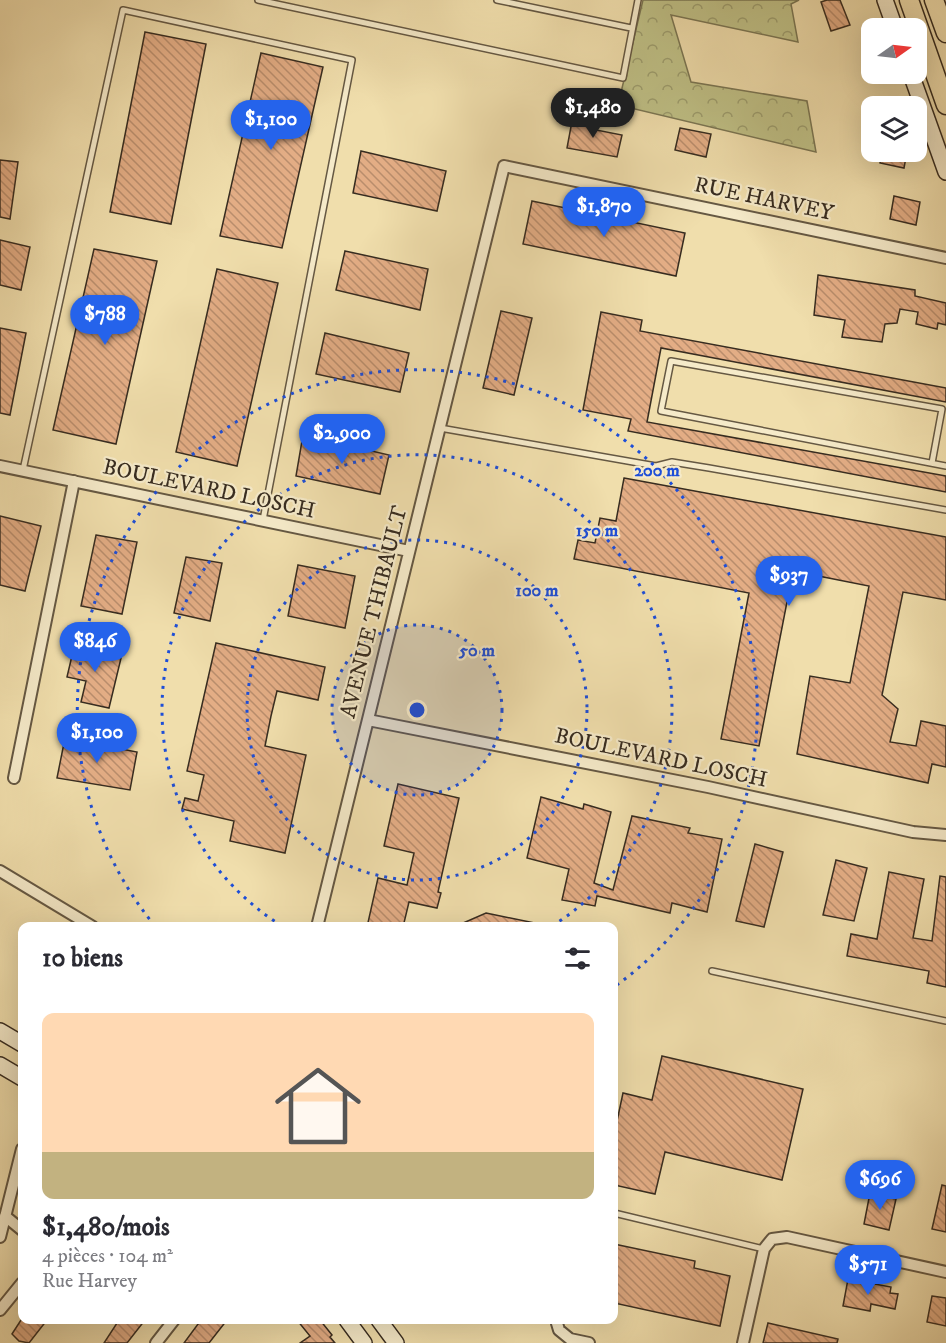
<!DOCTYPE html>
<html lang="fr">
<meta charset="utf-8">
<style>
:root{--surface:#fff;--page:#f2f2f3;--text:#2b2b33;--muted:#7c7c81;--accent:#2563eb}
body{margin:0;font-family:"IM FELL DW Pica",serif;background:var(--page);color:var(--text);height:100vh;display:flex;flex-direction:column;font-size:22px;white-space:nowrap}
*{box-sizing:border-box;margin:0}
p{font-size:20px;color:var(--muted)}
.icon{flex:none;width:33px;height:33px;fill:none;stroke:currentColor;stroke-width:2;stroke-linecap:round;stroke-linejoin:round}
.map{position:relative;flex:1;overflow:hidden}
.drawer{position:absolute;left:18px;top:922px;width:600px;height:402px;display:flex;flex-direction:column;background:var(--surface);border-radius:12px;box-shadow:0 6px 24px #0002}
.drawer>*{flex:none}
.needle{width:39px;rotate:76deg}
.buttons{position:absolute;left:861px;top:18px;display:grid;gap:12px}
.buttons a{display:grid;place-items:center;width:66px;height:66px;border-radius:12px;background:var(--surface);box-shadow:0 6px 24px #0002;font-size:30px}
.price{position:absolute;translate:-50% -51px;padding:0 14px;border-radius:21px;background:var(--accent);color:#fff;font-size:20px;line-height:39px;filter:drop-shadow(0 2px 3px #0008)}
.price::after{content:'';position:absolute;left:50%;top:36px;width:18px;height:14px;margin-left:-9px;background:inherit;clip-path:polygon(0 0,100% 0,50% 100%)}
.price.active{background:#222;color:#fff}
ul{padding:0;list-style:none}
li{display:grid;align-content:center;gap:12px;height:318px;padding:0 24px}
li span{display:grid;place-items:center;height:186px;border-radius:12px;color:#555}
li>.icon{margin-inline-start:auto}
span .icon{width:108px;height:108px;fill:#fffc;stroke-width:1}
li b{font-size:26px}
h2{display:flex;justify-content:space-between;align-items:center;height:72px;padding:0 24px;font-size:26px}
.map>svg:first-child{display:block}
</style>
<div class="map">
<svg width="946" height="1343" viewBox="0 0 946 1343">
<defs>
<pattern id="park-crowns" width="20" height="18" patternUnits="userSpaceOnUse" patternTransform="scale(1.5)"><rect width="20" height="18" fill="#bfc086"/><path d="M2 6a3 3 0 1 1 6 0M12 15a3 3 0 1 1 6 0" fill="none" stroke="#9c9c6d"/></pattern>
<pattern id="building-back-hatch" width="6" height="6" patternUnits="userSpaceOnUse" patternTransform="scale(1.5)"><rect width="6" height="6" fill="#e3ad85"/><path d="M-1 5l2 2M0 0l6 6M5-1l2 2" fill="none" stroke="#b98d6c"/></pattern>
</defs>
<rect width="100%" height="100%" fill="#f0deac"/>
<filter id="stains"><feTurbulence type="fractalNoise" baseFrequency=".00333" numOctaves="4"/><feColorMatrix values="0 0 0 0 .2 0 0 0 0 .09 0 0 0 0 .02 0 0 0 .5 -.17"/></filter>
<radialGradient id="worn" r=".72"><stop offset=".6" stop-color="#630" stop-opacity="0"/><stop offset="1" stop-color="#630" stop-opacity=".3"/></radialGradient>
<path fill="url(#park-crowns)" stroke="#7b7653" stroke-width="1.5" d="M643 0H799L791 4 798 42 671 15 691 82 807 101 816 152 618 105Z"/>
<path fill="url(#building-back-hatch)" stroke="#372c20" stroke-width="1.5" d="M827 0H840L850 25 831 31 821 2Z
M145 32 206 44 171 224 110 212Z
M261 53 323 67 282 248 220 236Z
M573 116 593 120 591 129 622 135 617 157 567 148Z
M680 128 711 134 706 157 675 150Z
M361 151 446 171 437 211 353 193Z
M882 152H907L904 168 880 163Z
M0 160 18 162 10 219 0 217Z
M894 196 920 202 916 225 890 219Z
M532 201 685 233 676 276 523 244Z
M0 240 30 247 21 290 0 285Z
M94 249 157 261 116 444 53 430Z
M345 251 428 269 420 310 336 290Z
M217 269 278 283 237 466 176 452Z
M818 275 915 290V296L946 303V325L938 323 937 329 916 324 918 312 900 309 897 323 885 324 882 342 842 337 845 320 814 315Z
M501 311 532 318 514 395 483 388Z
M601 312 642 320 640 331 946 388V402L661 348 647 422 946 476V492L628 431 631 419 583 410Z
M0 328 26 333 10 415 0 413Z
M325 333 409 353 400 392 316 374Z
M303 435 389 455 380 494 296 476Z
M624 478 946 537V600L903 592 882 695 898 709 890 742 916 746 921 721 946 726V767L932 764 928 783 797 754 810 676 850 683 869 586 793 571 759 746 721 739 749 593 574 559 578 540 595 543 600 518 616 521Z
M0 516 41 526 25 591 0 585Z
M96 535 137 542 122 614 81 606Z
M186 557 222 563 210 621 174 613Z
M298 565 355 576 345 628 288 616Z
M75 643 122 654 109 708 81 702 86 681 67 677Z
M216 643 325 667 318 700 277 691 271 716 265 746 306 755 285 853 230 841 234 821 182 809 185 798 198 801 204 775 187 771Z
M65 738 137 752 130 790 57 778Z
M398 784 459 798 438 892 441 893 437 908 409 902 403 927H367L378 878 407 885 414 853 384 846Z
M541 797 583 809 584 804 611 812 594 883 613 890 632 816 690 828 688 833 722 839 707 912 672 903 670 913 597 896 595 906 562 900 569 869 527 858Z
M755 844 783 852 764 927 736 921Z
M836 860 867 868 854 921 823 915Z
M889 872 924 879 913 938 932 941 940 876 946 877V987L927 983 929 971 847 956 851 934 877 939Z
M486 913 535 923 534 927H454Z
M662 1056 803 1089 782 1180 665 1152 655 1194 614 1185V1135L623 1093 652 1100Z
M942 1185 946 1186V1232L932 1229Z
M870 1193 896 1199 889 1230 864 1224Z
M614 1244 695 1261 694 1268 730 1276 720 1326 614 1303Z
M848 1279 891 1287 890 1293 898 1294 895 1309 871 1304 870 1311 843 1306Z
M932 1296 946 1298V1326L927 1322Z
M21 1320H47L29 1343 19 1341 12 1334Z
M119 1320H145L127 1343H104Z
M201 1320H227L209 1343H184Z
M297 1320H320L332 1335 330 1337 335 1343H300L310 1336Z
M768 1323 838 1339 837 1343H763Z"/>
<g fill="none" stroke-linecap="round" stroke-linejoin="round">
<defs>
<path id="lane" d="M258 0 623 78 638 0
M497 0 631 28
M440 428 656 466 672 462 709 468 946 510
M932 463 942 409 671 361 661 411 946 466
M23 470 123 10 352 60 263 520
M712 971 946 1021
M614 1213 764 1249"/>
<path id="street" d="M0 466 409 551
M368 720 708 787 913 832 946 835
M14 778 74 481
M0 871 93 927
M317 927 504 166 946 258
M5 1216 22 1230
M0 1237 22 1149
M0 1310 22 1283
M556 1320 559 1330 570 1339 589 1343
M156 1343 174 1320
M743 1343 764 1249 772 1239 787 1237 946 1272"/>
<path id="secondary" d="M885 0 895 28
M911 74 946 172
M0 1031 22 1044
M0 1065 22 1078
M347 1320 364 1343
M379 1320 396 1343"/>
<path id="highway" d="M909 0 946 105
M934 0 946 33"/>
</defs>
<use href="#lane" stroke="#655843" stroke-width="8"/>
<use href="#street" stroke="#655843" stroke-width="14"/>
<use href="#secondary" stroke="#372c20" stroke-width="18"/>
<use href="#highway" stroke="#372c20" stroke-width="21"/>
<use href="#lane" stroke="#f5eac9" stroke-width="5"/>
<use href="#street" stroke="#f5eac9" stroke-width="10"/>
<use href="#secondary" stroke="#f5eac9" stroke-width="15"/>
<use href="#highway" stroke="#f0deac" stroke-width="18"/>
</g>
<circle cx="417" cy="710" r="85" fill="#1d4ed8" fill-opacity=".12"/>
<g fill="none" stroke="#1d4ed8" stroke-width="3" stroke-dasharray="3 6">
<circle cx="417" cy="710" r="85"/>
<circle cx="417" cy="710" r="170"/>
<path d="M282 926A255 255 0 1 1 552 926"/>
<path d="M155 926A340 340 0 1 1 614 987"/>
</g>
<g text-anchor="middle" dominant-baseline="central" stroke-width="4.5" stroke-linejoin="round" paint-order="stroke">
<g font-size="22" fill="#372c20" stroke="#f5eac9">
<text transform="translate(764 199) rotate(12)">RUE HARVEY</text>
<text transform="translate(209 489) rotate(12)">BOULEVARD LOSCH</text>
<text transform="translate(374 612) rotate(-76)">AVENUE THIBAULT</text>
<text transform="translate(661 758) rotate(12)">BOULEVARD LOSCH</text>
</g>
</g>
<circle cx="417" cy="710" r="9" fill="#1d4ed8" stroke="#f5eac9" stroke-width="3"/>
<g font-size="18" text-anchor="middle" font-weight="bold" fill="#1d4ed8" stroke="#f5eac9" stroke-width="4.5" stroke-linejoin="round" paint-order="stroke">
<text x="657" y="476">200 m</text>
<text x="597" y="536">150 m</text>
<text x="537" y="596">100 m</text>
<text x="477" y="656">50 m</text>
</g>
<rect width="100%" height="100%" filter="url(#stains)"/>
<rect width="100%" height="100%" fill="url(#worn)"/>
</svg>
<div class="buttons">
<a><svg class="needle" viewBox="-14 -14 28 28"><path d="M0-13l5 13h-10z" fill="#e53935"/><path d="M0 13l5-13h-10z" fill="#7c7c81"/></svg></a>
<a><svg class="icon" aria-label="layers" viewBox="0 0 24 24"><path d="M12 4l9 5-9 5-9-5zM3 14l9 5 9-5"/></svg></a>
</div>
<b class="price active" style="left:593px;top:139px">$1,480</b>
<b class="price" style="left:271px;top:151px">$1,100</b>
<b class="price" style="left:604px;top:238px">$1,870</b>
<b class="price" style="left:105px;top:346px">$788</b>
<b class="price" style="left:342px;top:465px">$2,900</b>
<b class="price" style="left:789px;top:607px">$937</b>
<b class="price" style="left:95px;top:673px">$846</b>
<b class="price" style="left:97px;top:764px">$1,100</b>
<b class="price" style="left:880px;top:1211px">$696</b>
<b class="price" style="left:868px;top:1296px">$571</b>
<section class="drawer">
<h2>10 biens<svg class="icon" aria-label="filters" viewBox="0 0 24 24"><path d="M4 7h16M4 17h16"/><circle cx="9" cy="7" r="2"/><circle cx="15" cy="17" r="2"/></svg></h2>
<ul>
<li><span style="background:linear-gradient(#ffd9b3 75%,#c2b280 0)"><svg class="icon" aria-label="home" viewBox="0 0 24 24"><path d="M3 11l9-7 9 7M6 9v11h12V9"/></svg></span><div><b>$1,480/mois</b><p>4 pièces · 104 m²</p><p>Rue Harvey</p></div></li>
</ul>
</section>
</div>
